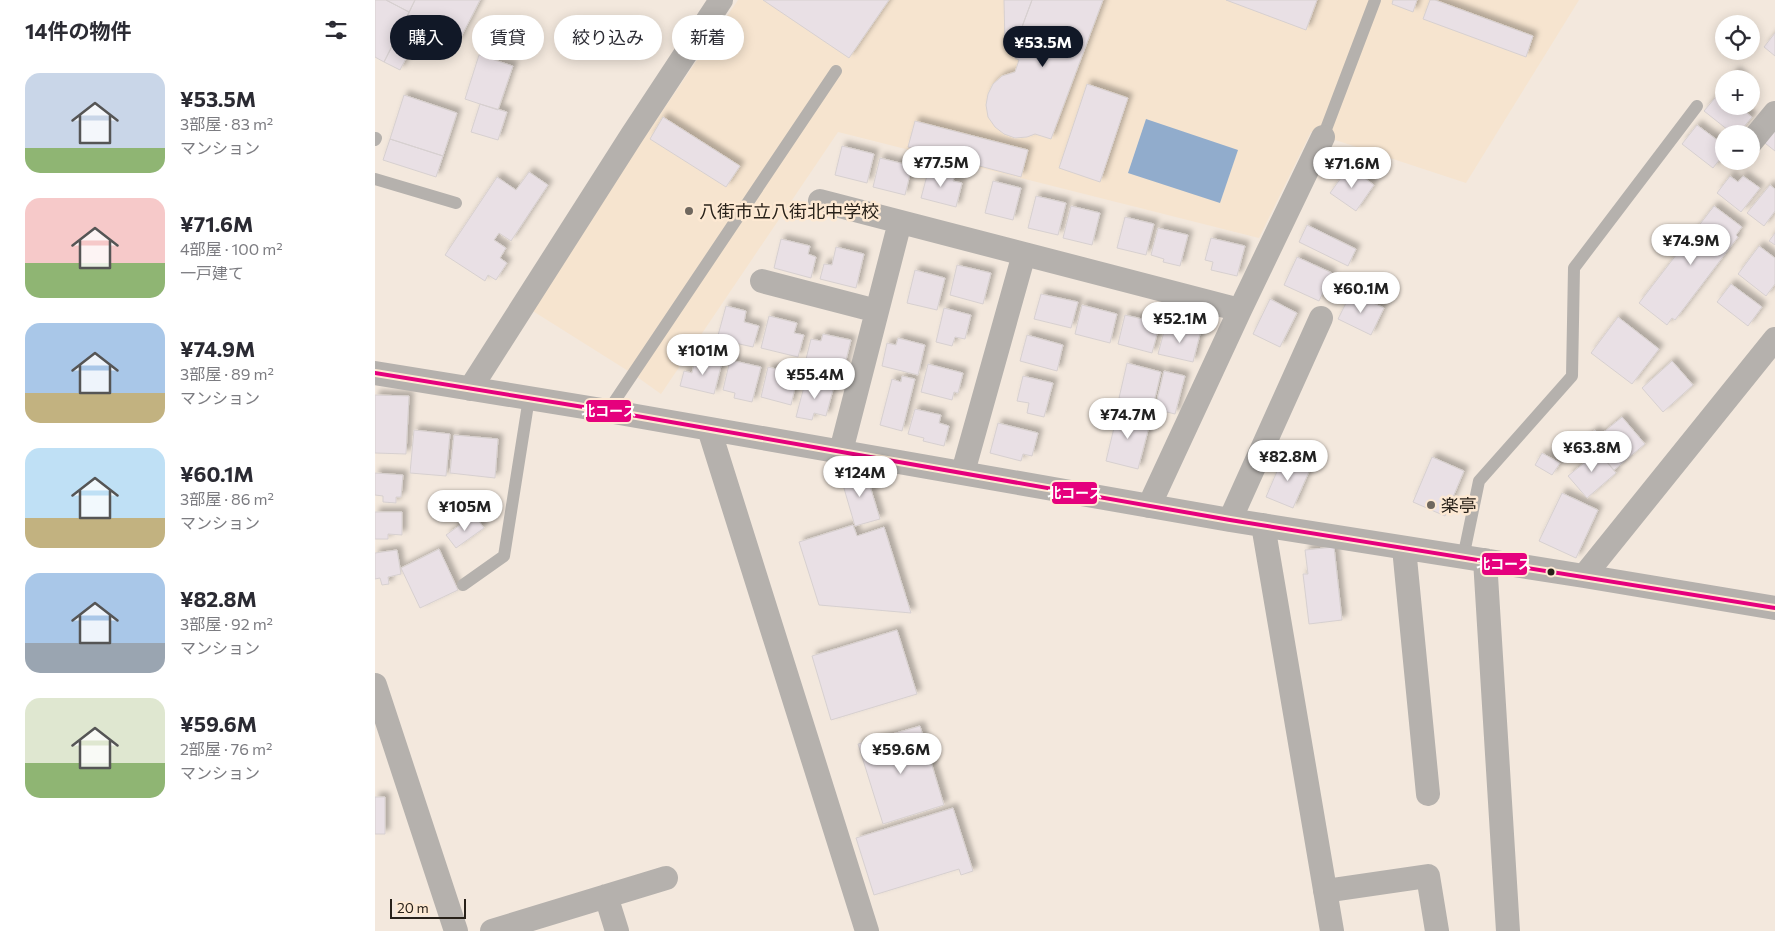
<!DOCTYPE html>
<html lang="ja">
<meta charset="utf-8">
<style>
:root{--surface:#fff;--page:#f7f7f7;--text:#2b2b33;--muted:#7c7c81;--accent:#111827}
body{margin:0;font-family:Commissioner,"Noto Sans JP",sans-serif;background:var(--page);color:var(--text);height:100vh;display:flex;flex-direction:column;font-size:19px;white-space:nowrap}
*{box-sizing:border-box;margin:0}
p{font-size:16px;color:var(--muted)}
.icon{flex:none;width:28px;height:28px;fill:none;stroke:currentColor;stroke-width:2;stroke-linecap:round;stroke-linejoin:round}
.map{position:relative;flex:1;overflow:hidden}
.drawer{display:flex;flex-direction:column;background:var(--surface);width:375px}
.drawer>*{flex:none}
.banner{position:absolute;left:15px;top:15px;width:475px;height:45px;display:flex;gap:10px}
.fabs{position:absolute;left:1340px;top:15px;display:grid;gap:10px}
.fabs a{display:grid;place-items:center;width:45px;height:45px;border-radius:50%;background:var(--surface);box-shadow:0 2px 12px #0003;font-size:25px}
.scale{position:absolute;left:15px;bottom:12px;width:76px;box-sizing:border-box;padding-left:5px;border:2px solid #282119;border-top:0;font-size:14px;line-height:18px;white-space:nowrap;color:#282119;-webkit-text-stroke:4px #fde9d3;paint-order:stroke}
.price{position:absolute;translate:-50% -42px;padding:0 11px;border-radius:18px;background:#fff;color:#222;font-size:16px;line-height:32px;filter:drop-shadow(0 1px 2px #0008)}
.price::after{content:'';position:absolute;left:50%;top:30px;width:15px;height:11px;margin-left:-8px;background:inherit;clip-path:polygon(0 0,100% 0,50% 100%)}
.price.on{background:var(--accent);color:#fff}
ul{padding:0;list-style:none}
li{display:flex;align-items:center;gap:15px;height:125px;padding:0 25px}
li span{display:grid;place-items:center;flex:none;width:140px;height:100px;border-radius:15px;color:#555}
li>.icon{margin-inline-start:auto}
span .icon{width:60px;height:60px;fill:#fffc;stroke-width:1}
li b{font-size:21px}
h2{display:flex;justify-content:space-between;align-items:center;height:60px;padding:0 25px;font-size:21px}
.chip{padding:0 18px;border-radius:22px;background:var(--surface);box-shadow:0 2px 12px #0003;font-size:18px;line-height:45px}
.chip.on{background:var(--accent);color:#fff}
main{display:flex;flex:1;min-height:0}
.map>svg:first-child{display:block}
</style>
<main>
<section class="drawer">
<h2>14件の物件<svg class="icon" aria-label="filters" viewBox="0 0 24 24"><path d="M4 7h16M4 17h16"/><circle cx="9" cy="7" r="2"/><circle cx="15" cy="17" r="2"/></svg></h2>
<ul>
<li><span style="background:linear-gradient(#c9d6e8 75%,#8fb573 0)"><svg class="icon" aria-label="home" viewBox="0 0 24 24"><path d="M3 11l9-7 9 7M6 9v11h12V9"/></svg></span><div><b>¥53.5M</b><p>3部屋 · 83 m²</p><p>マンション</p></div></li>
<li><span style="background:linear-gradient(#f6c9c9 65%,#8fb573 0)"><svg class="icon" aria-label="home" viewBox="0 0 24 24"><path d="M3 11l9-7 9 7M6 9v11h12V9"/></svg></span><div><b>¥71.6M</b><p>4部屋 · 100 m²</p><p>一戸建て</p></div></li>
<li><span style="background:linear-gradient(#a9c7e8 70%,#c2b280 0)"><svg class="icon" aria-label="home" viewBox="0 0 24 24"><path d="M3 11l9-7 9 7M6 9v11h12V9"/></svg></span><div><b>¥74.9M</b><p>3部屋 · 89 m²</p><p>マンション</p></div></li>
<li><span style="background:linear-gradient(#bfe0f5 70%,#c2b280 0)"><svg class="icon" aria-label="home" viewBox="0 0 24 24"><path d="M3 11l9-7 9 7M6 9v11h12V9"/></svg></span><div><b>¥60.1M</b><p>3部屋 · 86 m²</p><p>マンション</p></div></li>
<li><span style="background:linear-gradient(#a9c7e8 70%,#9aa5b1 0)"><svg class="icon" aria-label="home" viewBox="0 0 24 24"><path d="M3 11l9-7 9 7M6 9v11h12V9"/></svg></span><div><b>¥82.8M</b><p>3部屋 · 92 m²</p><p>マンション</p></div></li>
<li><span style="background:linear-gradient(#dfe7d0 65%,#8fb573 0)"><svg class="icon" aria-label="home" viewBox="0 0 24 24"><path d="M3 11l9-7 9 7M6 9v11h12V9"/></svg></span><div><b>¥59.6M</b><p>2部屋 · 76 m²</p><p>マンション</p></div></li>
</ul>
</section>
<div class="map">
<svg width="1400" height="931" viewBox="0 0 1400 931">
<defs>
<filter id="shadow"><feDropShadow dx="4.5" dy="-4.5" stdDeviation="2.5" flood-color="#0004"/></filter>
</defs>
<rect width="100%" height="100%" fill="#f3e8dd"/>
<path fill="#f6e4cf" d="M363 0H1204L1091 183 936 132 884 238 463 132 286 394 258 374 153 308Z"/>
<path fill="#91accc" d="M771 119 863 150 845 203 753 173Z"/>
<path fill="#e9e0e5" stroke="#d7d0d0" filter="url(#shadow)" d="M0 0H11L34 12 9 62 0 57Z
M11 0H40L34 12Z
M40 0H105L83 43 32 17Z
M388 0H514L474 58Z
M629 0H657L641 43 645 45 643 52 630 47Z
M657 0H728L676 139 660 134 652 137 640 138 629 134 620 127 613 117 611 105 613 94 618 84 627 76 640 72 644 60 640 58 645 45 641 43Z
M851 0H942L931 30Z
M1018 0H1042L1038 12 1017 4Z
M1055 0H1060L1158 36 1151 57 1048 19Z
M32 17 48 25 25 70 9 62Z
M1400 33V56L1389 47Z
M104 55 138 66 123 110 90 99Z
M1360 71 1370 79H1354Z
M712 84 753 98 725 182 684 168Z
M1345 92 1349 95V106H1363L1377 117 1363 134H1358L1329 111Z
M29 95 82 113 68 156 15 139Z
M105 104 132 112 123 140 96 132Z
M288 117 365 166 351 187 275 139Z
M540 121 653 150 646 177 533 147Z
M1322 125 1349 145V154L1338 168 1307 144Z
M1400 129V151L1386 140Z
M15 139 68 156 61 177 8 160Z
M467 146 499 154 492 183 460 175Z
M505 158 537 166 530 195 498 187Z
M974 167 999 185 981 211 955 193Z
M554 168 580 175 578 181 587 183 581 207 546 198Z
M154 172 173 185 136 241 124 233 119 240 131 248 125 258 132 263 121 280 113 275 110 281 70 255 122 177 141 190Z
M1355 176 1363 182 1368 176 1385 188 1366 212 1342 193Z
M618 181 646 188 638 220 610 213Z
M1395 185 1400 189V211L1389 226 1372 213Z
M661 196 691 203 683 235 653 228Z
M696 206 725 213 717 245 688 238Z
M1339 206 1367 227 1361 235 1363 237 1300 320 1297 318 1292 325 1264 303Z
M750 217 779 224 771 255 742 248Z
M932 225 981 249 973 266 924 242Z
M783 228 813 235 805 266 788 262 789 259 776 255Z
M1400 233V245L1394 241Z
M836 238 870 246 862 276 836 270 838 262 830 260Z
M406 239 435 246 433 254 441 257 436 278 399 268Z
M1384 246 1400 258V284L1391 296 1363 274Z
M461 247 489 254 481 288 445 279 449 264 457 265Z
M922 257 957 273 944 301 909 285Z
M582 265 616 273 608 304 575 295Z
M540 270 570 278 562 310 532 303Z
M1356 284 1387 307 1373 326 1342 302Z
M976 293 1009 308 996 335 963 319Z
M666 294 703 302 696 328 659 319Z
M895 299 922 313 905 347 878 334Z
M707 305 742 314 735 343 700 334Z
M351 306 371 311 369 322 384 326 378 347 342 339Z
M569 308 596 315 590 339 580 337 577 346 561 342Z
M750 315 785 323 777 353 743 344Z
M394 316 422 323 419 333 429 335 423 357 386 348Z
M1243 317 1284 349 1257 384 1216 353Z
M812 326 826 330 818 362 783 354 790 328 811 333Z
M448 334 476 340 469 368 431 359 436 339 446 341Z
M652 335 688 345 682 371 645 361Z
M523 338 550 345 543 375 507 366 512 343 521 345Z
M321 356 347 362 339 394 305 386 309 371 317 373Z
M355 360 386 367 377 402 359 398 360 393 348 390Z
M1297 361 1318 385 1288 412 1267 388Z
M752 363 786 372 778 406 744 398Z
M553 364 588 373 583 393 579 392 577 400 546 392Z
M393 367 423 374 416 405 386 397Z
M789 371 810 376 800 414 780 409Z
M527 376 540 379 527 431 505 425 517 379 526 382Z
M648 376 678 383 669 417 652 413 654 403 642 401Z
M431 379 459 386 451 416 439 413 437 420 421 417Z
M0 395 34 396 31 454 0 453Z
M540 409 566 415 564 423 574 426 569 446 548 441 549 438 533 434Z
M743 411 776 419 763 469 731 461Z
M1247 417 1270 444 1239 470 1211 438 1220 430 1225 435Z
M623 423 663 433 657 456 648 454 646 461 615 453Z
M39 430 75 434 71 476 35 473Z
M79 435 123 439 120 478 75 473Z
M1219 447 1241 473 1212 498 1193 476 1214 459 1210 454Z
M1167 453 1185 463 1177 475 1160 465Z
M909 455 936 467 918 508 891 497Z
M1057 457 1089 471 1070 516 1038 502Z
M490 470 505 519 480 526 466 478Z
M0 473 28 475 26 497H21V503L8 502V496L0 495Z
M1187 493 1223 510 1201 558 1164 541Z
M0 512H27V535L13 534V539H0Z
M99 515 109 528 81 548 71 535Z
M478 525 482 536 509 527 536 613 444 605 424 542Z
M959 547 967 620 934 624 928 574H933L930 550Z
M64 549 83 590 45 608 26 568Z
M22 550 26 574 13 577 14 584 7 585 5 578 0 579V553Z
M522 630 542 694 456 720 437 656Z
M545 726 569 805 508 824 483 744Z
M0 797H10V834H0Z
M578 808 598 871 586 875 584 869 499 895 481 838Z"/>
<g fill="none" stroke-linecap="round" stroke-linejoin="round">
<path stroke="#b5b1ad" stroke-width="12" d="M948 137 1000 0
M0 140 1 138
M0 179 81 203
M233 411 461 71
M1088 558 1104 481 1197 376 1199 268 1322 106
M88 585 129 556 154 398"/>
<path stroke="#b5b1ad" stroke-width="24" d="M1376 142 1400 113
M445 201 865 310
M387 281 502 311
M0 373 233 411 855 520 1209 576 1400 608
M95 389 257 135 346 0
M334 429 492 931
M466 451 525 222
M588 472 649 254
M774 506 865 310 948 137
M855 520 946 318
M888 525 957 931
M1029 548 1053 794
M1110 560 1133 931
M1209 576 1400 339
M0 685 81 931
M950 891 1053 876 1062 931
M231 896 242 931
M117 931 291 878"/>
<defs>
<path id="bus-1" d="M0 373 233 411 855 520 1400 608"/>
</defs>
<use href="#bus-1" stroke="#fde9d3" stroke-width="8"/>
<use href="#bus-1" stroke="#e5007d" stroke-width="4"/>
</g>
<g fill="#6f675e" stroke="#fde9d3" stroke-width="2">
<circle cx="314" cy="211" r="5"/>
<circle cx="1056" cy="505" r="5"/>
</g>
<circle fill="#282119" stroke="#fde9d3" stroke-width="2" cx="1176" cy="572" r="4.5"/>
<g text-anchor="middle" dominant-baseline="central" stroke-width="5" stroke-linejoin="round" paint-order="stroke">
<g font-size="18" fill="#282119" stroke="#fde9d3" text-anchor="start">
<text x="324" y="211">八街市立八街北中学校</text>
<text x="1066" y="505">楽亭</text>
</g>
</g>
<g stroke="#fde9d3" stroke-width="2">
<rect x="210" y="399" width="47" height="24" rx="5" fill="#e5007d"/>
<rect x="676" y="481" width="47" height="24" rx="5" fill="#e5007d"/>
<rect x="1106" y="552" width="47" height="24" rx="5" fill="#e5007d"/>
</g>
<g font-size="14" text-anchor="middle" font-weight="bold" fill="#fff">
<text x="234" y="416">北コース</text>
<text x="700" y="498">北コース</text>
<text x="1129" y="569">北コース</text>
</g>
</svg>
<div class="fabs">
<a><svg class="icon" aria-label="locate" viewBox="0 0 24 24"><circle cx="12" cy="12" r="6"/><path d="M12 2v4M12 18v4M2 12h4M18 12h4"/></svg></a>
<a>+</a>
<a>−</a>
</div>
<div class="scale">20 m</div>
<b class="price on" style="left:668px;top:68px">¥53.5M</b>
<b class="price" style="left:566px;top:188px">¥77.5M</b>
<b class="price" style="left:977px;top:189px">¥71.6M</b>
<b class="price" style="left:1316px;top:266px">¥74.9M</b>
<b class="price" style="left:986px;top:314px">¥60.1M</b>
<b class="price" style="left:805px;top:344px">¥52.1M</b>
<b class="price" style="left:328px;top:376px">¥101M</b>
<b class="price" style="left:440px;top:400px">¥55.4M</b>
<b class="price" style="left:753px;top:440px">¥74.7M</b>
<b class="price" style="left:1217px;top:473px">¥63.8M</b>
<b class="price" style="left:913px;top:482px">¥82.8M</b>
<b class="price" style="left:485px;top:498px">¥124M</b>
<b class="price" style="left:90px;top:532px">¥105M</b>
<b class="price" style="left:526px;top:775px">¥59.6M</b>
<div class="banner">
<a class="chip on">購入</a>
<a class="chip">賃貸</a>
<a class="chip">絞り込み</a>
<a class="chip">新着</a>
</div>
</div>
</main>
